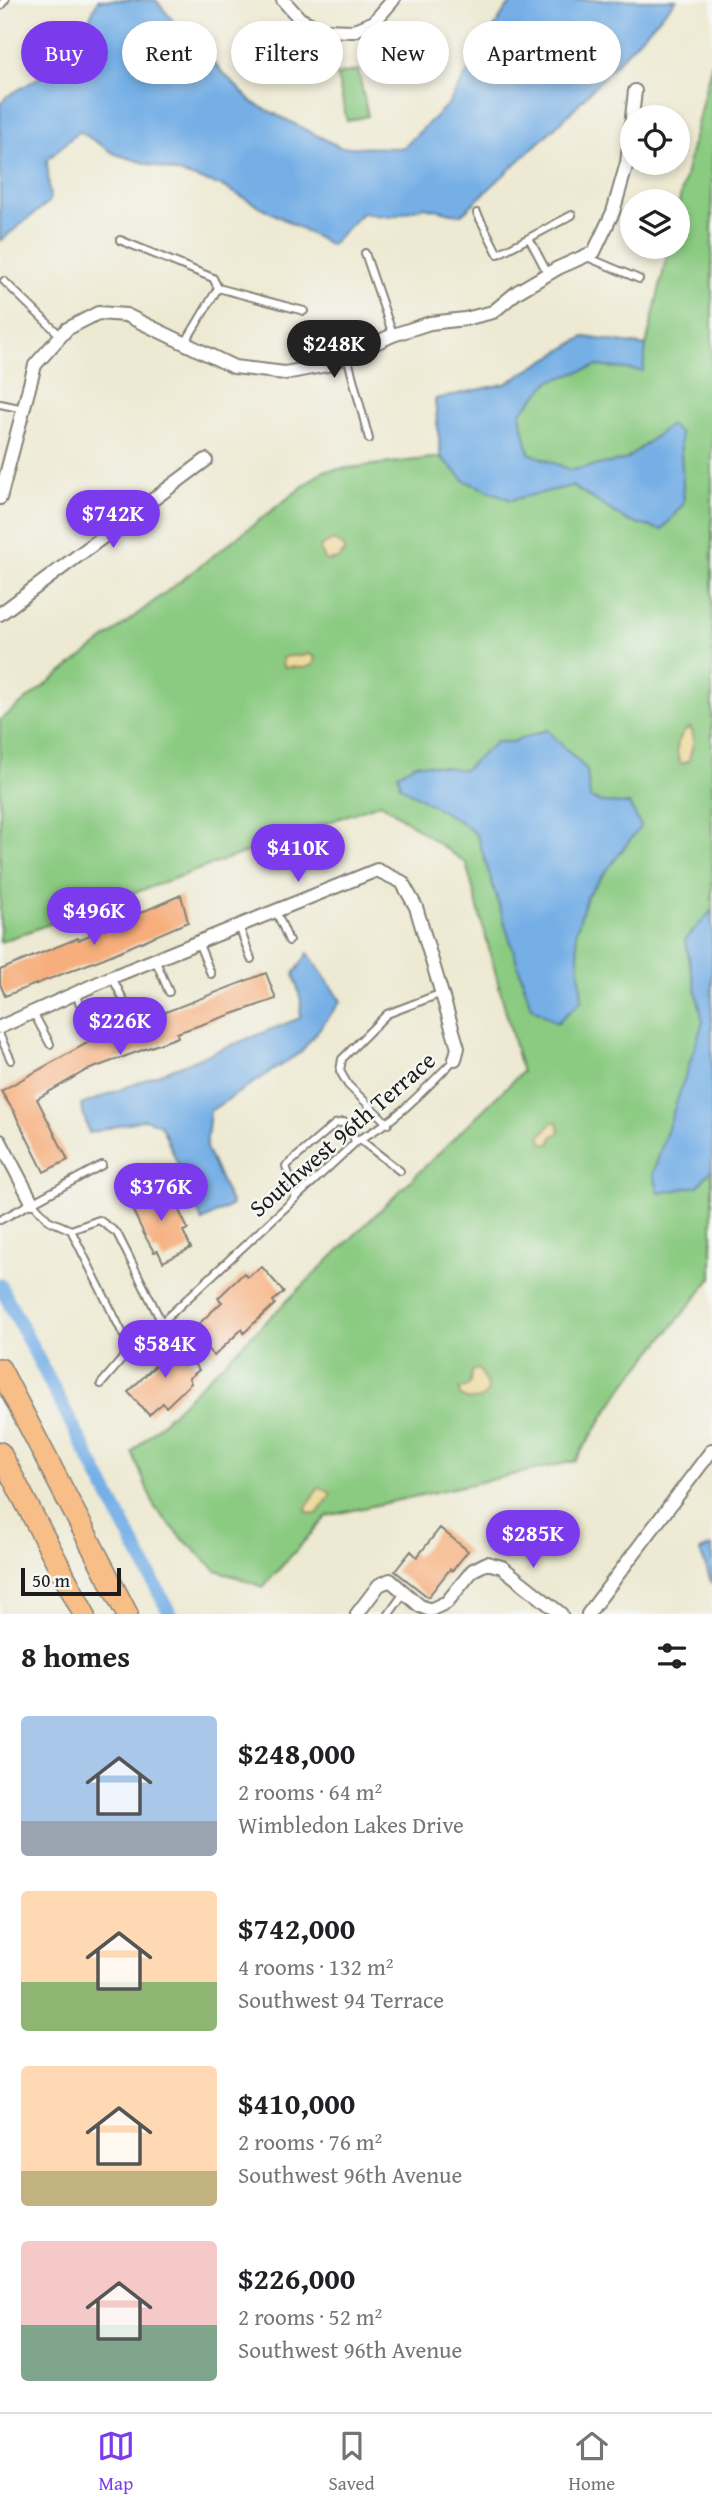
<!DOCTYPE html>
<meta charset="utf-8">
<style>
:root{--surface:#fff;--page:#f6f6f6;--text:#202124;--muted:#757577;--line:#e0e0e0;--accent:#7c3aed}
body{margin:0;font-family:"Gentium Book Plus",serif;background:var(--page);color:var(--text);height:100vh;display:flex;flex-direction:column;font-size:26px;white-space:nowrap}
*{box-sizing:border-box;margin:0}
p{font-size:23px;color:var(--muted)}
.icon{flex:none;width:38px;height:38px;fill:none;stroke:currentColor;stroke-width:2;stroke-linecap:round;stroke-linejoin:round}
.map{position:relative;height:1614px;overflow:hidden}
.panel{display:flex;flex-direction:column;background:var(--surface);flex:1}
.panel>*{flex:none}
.hud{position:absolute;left:21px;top:21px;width:670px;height:63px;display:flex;gap:14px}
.buttons{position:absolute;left:620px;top:105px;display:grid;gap:14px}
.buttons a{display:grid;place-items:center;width:70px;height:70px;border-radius:50%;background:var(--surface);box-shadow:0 4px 10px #0003;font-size:35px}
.scale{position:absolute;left:21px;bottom:18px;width:100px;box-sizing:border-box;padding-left:7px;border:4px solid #1c1c1c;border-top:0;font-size:19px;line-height:24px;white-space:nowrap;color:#1c1c1c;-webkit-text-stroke:5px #f6f6f2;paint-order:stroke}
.price{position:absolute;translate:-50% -60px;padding:0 16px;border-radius:24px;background:var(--accent);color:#fff;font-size:23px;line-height:46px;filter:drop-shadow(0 2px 4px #0008)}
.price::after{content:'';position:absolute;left:50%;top:42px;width:21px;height:16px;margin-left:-10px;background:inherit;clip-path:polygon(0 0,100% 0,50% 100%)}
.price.current{background:#222;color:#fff}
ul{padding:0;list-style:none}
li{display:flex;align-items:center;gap:21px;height:175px;padding:0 21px}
li span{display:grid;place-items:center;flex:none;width:196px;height:140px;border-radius:7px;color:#555}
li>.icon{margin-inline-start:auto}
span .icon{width:84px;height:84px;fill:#fffc;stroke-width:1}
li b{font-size:30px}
h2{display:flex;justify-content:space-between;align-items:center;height:84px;padding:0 21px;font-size:30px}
.tag{padding:0 24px;border-radius:32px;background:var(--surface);box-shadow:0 4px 10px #0003;font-size:24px;line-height:63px}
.tag.current{background:var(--accent);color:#fff}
.menu{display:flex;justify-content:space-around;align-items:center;height:98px;border-top:2px solid var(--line);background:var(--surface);font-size:19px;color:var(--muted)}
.menu a{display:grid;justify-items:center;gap:4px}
.menu .current{color:var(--accent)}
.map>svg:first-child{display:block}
</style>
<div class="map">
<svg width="712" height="1614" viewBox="0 0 712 1614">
<rect width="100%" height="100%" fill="#f6f6f2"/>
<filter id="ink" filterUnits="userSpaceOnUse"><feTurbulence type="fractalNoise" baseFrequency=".0143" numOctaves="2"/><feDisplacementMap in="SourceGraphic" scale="14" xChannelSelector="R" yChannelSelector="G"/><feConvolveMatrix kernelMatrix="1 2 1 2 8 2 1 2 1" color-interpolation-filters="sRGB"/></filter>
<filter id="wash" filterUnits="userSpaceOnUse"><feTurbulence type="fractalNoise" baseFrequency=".00686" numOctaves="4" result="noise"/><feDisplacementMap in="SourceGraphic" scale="28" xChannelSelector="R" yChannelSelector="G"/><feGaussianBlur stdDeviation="1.57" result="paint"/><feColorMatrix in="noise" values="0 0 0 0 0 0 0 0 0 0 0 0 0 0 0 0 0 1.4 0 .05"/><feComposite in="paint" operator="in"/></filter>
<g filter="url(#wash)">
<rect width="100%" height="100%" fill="#ede9d2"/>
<path fill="#8aca81" stroke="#53734e" stroke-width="2" d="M712 60V1278L623 1387 575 1461 327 1516 263 1587 216 1570 183 1539 155 1508 132 1452 522 1072 466 863 381 803 0 942V720L323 471 441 457 435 399 505 384 584 337 646 346 669 247H677V211Z
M358 70 368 116 347 121 337 75Z"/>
<path fill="#eeda9e" stroke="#857b5d" stroke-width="2" d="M333 540 343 546 344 552 338 559 326 561 320 550 321 546Z
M308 654 315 657 313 665 304 668 283 667 282 658C291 653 298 659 308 654Z
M690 727C697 738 691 749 689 761L681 764C673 750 678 735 690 727Z
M553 1122H558L560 1132 552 1137 551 1144H543L540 1136Z
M476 1369 480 1370 488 1388 487 1393C481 1402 467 1402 460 1395L459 1389 467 1387 470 1383 471 1372Z
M320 1488 330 1492V1496L317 1514 307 1512 306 1508 317 1490Z"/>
<path fill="#75afe6" stroke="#486681" stroke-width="2" d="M98 0H156L177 26 253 103 340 147 403 148 449 103 505 10 514 0H676L569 114 461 215 424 207 390 217 362 213 331 245 222 186 115 154 79 131 47 160 50 201 0 241V104L6 97 60 65 82 35Z
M584 337 646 346 643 371 597 366 550 381 520 413 529 453 571 470 625 460 670 425 680 433 684 503 662 530 628 521 572 486 511 500 465 481 441 457 435 399 505 384Z
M547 730 587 770 590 798 604 803 629 804 641 826 587 896 576 932 582 1000 557 1023 531 1007 477 835 459 821 400 786 398 774 417 763 464 770 496 742H512Z
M712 910V1169L698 1186 659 1193 653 1173 703 1022 685 940Z
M308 953 341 1001 301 1052 210 1111 206 1148 232 1205 202 1221 161 1125 145 1119 89 1133 81 1105 300 1018 301 1001 294 974Z
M712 1546V1584L700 1551Z"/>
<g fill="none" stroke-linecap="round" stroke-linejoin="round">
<path stroke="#75afe6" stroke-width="14" d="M0 1285 170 1614"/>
</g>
<g id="blocks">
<path fill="#f7ae7c" d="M181 895 188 922 104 958 5 996 0 984V970L78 938 79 940Z
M266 973 276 999 177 1033 178 1037 85 1071 37 1099 68 1160 44 1172 14 1112 1 1091 91 1041Z
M160 1185 169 1200 173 1198 188 1229 183 1231 191 1248 163 1262 158 1251 154 1252 145 1236 133 1211 136 1209 131 1199Z
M262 1267 284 1292 273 1301 275 1304 252 1325 244 1333 242 1329 214 1356 191 1331 222 1302 218 1298 244 1273 247 1277Z
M178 1344 199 1370 189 1378 191 1383 166 1407 163 1403 149 1415 128 1392 158 1363 156 1360Z
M440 1528 468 1551 452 1571 450 1569 428 1597 395 1571 411 1551 417 1557Z"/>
</g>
</g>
<g filter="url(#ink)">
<use href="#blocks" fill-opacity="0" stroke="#848277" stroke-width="2"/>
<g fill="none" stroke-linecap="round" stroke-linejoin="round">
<defs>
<path id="service" d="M0 6 5 0
M477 213 498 254 529 238
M120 240 213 278 218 288 185 343
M365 253 393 335
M587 257 639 279
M548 274 529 238 572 215
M4 281 61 336
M218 288 304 311
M347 356 369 439
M0 404 24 409
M276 911 289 941
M239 926 251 959
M198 942 211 974
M155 959 169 992
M112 977 129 1011
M76 994 88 1025
M33 1012 50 1044
M0 1036 11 1060
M388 1124 348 1085 340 1071 342 1059 387 1014 442 993
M359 1139 400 1171
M296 1198 286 1166 335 1124 344 1122 352 1130 355 1143
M32 1202 48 1220 71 1230 125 1338 134 1345 145 1338 359 1139C397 1121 425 1089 455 1059
M0 1220 102 1165
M71 1230 99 1220 117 1233 162 1323
M101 1384 134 1345
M389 1614 404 1593"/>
<path id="minor" d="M283 0 300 19 322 30 353 31 374 22 393 0
M632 117 635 91
M0 498 35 365 67 329 98 313 126 315 234 367 285 373 327 365 393 335 430 323 465 319 493 312 517 292 558 268 594 252 613 212 627 163 632 121
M0 614 206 460
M0 1027 112 977 377 870 402 882 416 907 458 1048 455 1059
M0 1141 32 1202
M357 1614 379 1585 390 1580 420 1606 430 1610 447 1602 473 1570 487 1563 502 1567 561 1614
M588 1614 712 1450"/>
<path id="primary" d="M0 1369 127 1614
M0 1453 84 1614"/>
</defs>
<use href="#service" stroke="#848277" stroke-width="10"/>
<use href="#minor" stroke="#848277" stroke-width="16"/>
<use href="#primary" stroke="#848277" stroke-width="24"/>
<use href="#service" stroke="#fff" stroke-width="6"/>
<use href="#minor" stroke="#fff" stroke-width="12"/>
<use href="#primary" stroke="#f7be87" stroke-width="21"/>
</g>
</g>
<g text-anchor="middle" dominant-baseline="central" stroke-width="5" stroke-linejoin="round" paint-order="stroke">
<g font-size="24" fill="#1c1c1c" stroke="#f6f6f2">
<text transform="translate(342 1134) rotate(-41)">Southwest 96th Terrace</text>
</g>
</g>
</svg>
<div class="buttons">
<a><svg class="icon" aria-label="locate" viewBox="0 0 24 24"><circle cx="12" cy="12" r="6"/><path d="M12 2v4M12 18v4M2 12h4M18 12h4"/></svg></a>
<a><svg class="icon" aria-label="layers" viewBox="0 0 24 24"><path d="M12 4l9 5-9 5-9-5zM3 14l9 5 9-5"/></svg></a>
</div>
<div class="scale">50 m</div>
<b class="price current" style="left:334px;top:380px">$248K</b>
<b class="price" style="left:113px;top:550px">$742K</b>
<b class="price" style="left:298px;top:884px">$410K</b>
<b class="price" style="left:94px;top:947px">$496K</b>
<b class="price" style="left:120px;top:1057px">$226K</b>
<b class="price" style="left:161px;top:1223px">$376K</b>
<b class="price" style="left:165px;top:1380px">$584K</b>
<b class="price" style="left:533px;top:1570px">$285K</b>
<div class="hud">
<a class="tag current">Buy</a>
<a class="tag">Rent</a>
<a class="tag">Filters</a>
<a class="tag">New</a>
<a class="tag">Apartment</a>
</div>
</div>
<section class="panel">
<h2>8 homes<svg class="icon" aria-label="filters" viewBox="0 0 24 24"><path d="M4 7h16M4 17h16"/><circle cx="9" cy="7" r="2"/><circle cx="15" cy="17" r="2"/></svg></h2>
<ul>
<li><span style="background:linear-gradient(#a9c7e8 75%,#9aa5b1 0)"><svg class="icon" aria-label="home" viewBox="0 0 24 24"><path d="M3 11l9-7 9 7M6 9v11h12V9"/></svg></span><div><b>$248,000</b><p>2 rooms · 64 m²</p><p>Wimbledon Lakes Drive</p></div></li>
<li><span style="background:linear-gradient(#ffd9b3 65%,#8fb573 0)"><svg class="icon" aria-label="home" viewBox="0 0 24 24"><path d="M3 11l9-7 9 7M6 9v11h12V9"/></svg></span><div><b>$742,000</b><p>4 rooms · 132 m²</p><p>Southwest 94 Terrace</p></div></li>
<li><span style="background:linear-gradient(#ffd9b3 75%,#c2b280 0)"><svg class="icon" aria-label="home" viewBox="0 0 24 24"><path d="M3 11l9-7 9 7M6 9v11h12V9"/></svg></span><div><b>$410,000</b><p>2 rooms · 76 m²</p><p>Southwest 96th Avenue</p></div></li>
<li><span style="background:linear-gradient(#f6c9c9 60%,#7fa58c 0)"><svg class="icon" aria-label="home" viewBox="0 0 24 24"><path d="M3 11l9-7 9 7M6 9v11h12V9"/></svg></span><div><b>$226,000</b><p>2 rooms · 52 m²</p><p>Southwest 96th Avenue</p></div></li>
</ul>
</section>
<nav class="menu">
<a class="current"><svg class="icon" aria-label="map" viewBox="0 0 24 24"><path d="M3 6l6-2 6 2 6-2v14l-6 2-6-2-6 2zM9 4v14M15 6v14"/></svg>Map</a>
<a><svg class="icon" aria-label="saved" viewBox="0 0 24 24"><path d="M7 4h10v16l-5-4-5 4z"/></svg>Saved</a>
<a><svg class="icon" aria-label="home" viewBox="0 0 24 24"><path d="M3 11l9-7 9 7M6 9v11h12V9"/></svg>Home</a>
</nav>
